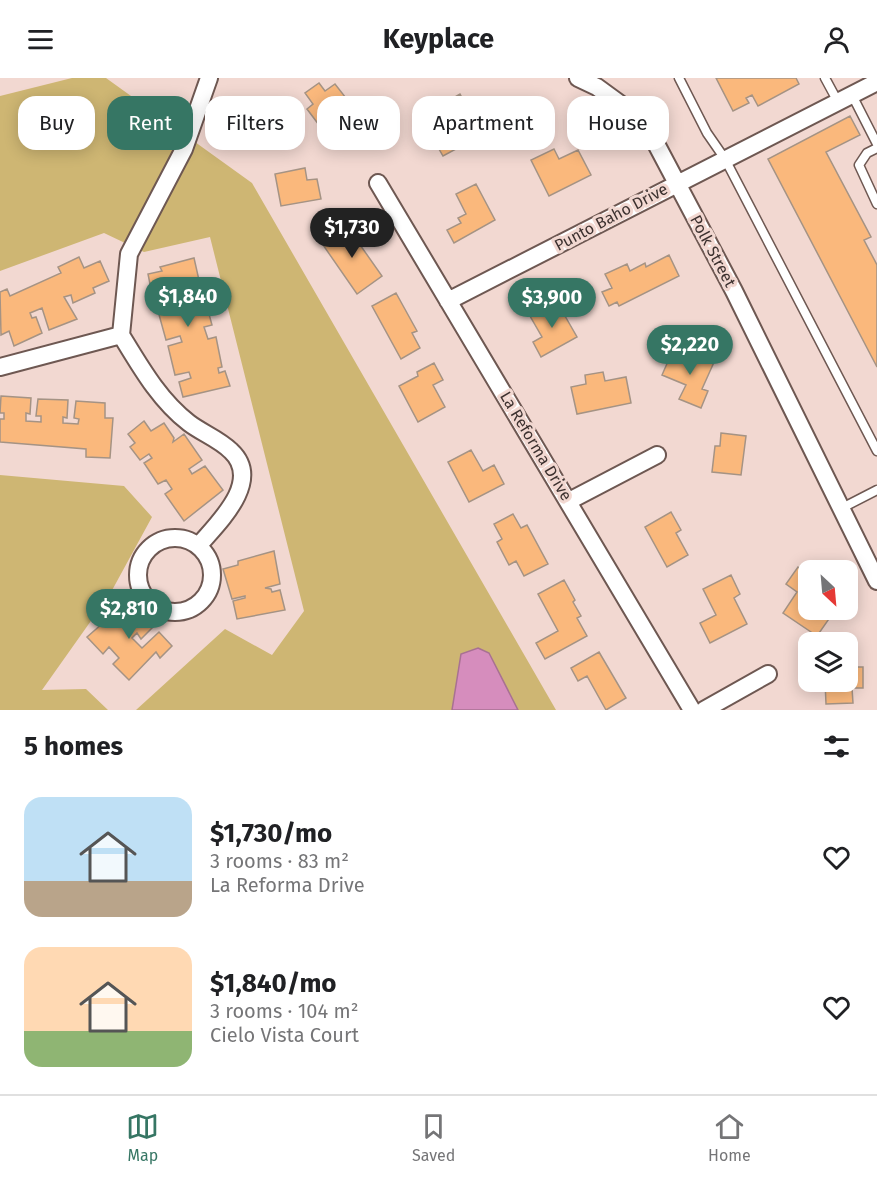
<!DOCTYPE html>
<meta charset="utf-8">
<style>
:root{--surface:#fff;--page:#f6f6f6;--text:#202124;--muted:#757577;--line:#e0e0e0;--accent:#367664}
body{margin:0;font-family:"Fira Sans",sans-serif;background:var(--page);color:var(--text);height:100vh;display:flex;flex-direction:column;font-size:22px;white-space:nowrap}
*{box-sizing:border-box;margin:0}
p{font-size:20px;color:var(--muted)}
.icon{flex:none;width:33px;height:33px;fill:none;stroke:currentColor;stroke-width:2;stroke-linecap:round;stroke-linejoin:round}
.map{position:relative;height:632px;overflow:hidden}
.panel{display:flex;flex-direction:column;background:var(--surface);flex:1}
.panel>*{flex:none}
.guide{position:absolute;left:18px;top:18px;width:842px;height:54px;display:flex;gap:12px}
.needle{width:39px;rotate:154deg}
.tools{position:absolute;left:798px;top:482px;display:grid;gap:12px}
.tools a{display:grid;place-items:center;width:60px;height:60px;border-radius:12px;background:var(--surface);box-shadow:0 3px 15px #0003;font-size:30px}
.price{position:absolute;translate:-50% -51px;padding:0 14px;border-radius:21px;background:var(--accent);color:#fff;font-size:20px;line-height:39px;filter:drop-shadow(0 2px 3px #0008)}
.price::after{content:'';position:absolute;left:50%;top:36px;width:18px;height:14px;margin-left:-9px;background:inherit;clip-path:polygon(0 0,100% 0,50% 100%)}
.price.on{background:#222;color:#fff}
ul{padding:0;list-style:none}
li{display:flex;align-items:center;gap:18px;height:150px;padding:0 24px}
li span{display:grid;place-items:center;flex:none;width:168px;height:120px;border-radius:18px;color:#555}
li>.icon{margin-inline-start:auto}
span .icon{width:72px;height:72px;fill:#fffc;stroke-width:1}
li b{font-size:26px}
h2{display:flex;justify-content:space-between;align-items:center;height:72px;padding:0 24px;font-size:26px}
.chip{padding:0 21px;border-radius:18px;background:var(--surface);box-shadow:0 3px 15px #0003;font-size:21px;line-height:54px}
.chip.on{background:var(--accent);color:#fff}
header{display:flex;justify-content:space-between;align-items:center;height:78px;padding:0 24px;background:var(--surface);font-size:27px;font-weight:700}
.tab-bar{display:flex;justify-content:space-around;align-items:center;height:84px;border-top:2px solid var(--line);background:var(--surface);font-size:16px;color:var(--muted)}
.tab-bar a{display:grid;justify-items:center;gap:3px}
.tab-bar .on{color:var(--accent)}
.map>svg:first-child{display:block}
</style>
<header><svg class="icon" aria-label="menu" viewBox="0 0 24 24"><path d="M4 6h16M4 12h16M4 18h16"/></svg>Keyplace<svg class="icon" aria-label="person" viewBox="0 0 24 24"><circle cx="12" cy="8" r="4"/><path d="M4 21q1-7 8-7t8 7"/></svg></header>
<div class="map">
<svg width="877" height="632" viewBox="0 0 877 632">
<rect width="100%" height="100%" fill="#f2d8d1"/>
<path fill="#ceb673" d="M72 0H106L252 105 556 632H136L225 551 272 577 304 533 210 159 144 174 104 155 0 193V18Z
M0 397 124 408 152 439 110 516 42 612 86 611 108 632H0Z"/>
<path fill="#d68dbd" stroke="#a87192" stroke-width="1.5" d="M478 570 489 575 518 632H452L461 576Z"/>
<path fill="#fab87c" stroke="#a59384" stroke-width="1.5" d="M716 0H796L799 6 758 28 752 17 746 20 749 25 733 33Z
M319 5 325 13 335 6 353 29 340 39 348 50 331 63 307 31 313 26 305 15Z
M460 16 482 57 443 78 435 64 453 54 439 28Z
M850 38 860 57 826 74 871 159 864 162 877 187V289L768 81Z
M554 71 559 81 578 72 591 97 549 118 531 82Z
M305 90 307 102 317 101 321 121 281 128 275 96Z
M476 106 495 142 454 165 447 152 461 145 458 140 466 136 456 116Z
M346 147 382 198 357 216 321 164Z
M669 177 679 198 619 228 617 224 609 228 602 214 612 210 605 196 627 186 630 193 645 185 646 189Z
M79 179 84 190 100 183 109 203 93 210 95 215 73 225 71 217 64 219 77 241 49 252 42 230 30 235 32 240 36 239 42 255 14 268 9 253 1 257 0 214 7 211 10 218 61 195 58 189Z
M194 180 201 211 193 214 195 220 204 218 212 247 204 249 208 261 216 259 222 289 218 290 219 295 225 293 230 308 183 319 179 304 191 300 189 294 175 297 168 268 182 264 180 258 166 262 158 233 170 229 169 223 154 226 148 196 162 193 160 189Z
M396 215 417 253 412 255 420 270 401 281 372 228Z
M557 224 577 259 541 279 533 264 542 259 530 238Z
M673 272 696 282 699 276 715 282 702 311 708 313 701 330 679 321 686 307 662 297Z
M434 285 443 302 433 307 445 329 418 344 399 308 418 298 417 294Z
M603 294 605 303 626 299 631 325 577 336 571 309 586 306 585 297Z
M1 318 31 320 30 336 26 335V343L41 344V338H36L38 321 68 322 67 340 63 339V345L78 346 79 341 74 340 76 323 105 325V340H113L110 380 86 379V371L0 364V341H4V335H0Z
M144 343 151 353 164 345 174 360 173 364 184 356 202 382 189 391 192 396 205 388 223 412 184 443 165 416 172 411 166 402 158 406 144 385 152 380 149 376 140 382 130 369 135 365 128 356Z
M721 355 746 358 741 397 712 394 715 368H720Z
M471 372 483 393 494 387 504 406 469 424 448 384Z
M671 434 681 452 676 455 688 477 667 489 645 449Z
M513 436 521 450 527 447 548 486 524 498 516 483 509 487 497 464 502 461 494 446Z
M274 473 280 506 265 510 271 511 272 514 280 512 285 532 237 541 233 523 245 520V518L232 521 223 491 238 487V483Z
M798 489 808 496V531H821L831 538 817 558 783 535 797 514 786 506Z
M731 497 740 516 734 520 747 546 710 565 700 545 716 537 703 511Z
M564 502 575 522 573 524 581 538 577 540 587 558 545 581 536 565 558 553 538 516Z
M129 523 154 548 141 561 137 555 132 560 142 570 159 554 172 568 160 580 156 574 129 602 113 586 119 580 109 569 103 576 87 559 110 539 117 544 121 540 115 535Z
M599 574 626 620 606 632 587 598 578 603 571 590Z
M848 576H851L852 589H863V610H852L853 625 826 626 825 603H848Z"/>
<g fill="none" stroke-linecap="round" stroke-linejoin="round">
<defs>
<path id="lane" d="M679 0 707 55 725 81 877 373
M825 0 838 24
M852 17 877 66
M877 70 867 75 859 87 877 126
M842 430 877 412"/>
<path id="street" d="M578 0 597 9 623 28 653 60 734 213 877 503
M378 105 692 632
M448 223 877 4
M121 257C140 288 159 322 189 345 202 355 219 361 231 373 263 403 218 445 199 467
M0 289 121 257 129 176 184 71 209 0
M569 423 657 377
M138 497a37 37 0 1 1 74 0a37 37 0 1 1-74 0Z
M704 632 768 596"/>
</defs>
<use href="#lane" stroke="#6e5852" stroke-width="11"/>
<use href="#street" stroke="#6e5852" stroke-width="20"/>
<use href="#lane" stroke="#fff" stroke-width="8"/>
<use href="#street" stroke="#fff" stroke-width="16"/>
</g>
<g text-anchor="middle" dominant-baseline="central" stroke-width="6" stroke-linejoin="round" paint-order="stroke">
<g font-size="16" fill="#3c312f" stroke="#f2d8d1">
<text transform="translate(611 139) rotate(-28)">Punto Baho Drive</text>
<text transform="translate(713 173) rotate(62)">Polk Street</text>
<text transform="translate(536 368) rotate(59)">La Reforma Drive</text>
</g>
</g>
</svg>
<div class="tools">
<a><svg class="needle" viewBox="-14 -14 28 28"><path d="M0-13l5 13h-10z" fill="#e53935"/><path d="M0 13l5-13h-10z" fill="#757577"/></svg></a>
<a><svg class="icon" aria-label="layers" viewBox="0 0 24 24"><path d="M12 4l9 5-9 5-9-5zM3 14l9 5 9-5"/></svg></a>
</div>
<b class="price on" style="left:352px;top:181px">$1,730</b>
<b class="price" style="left:188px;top:250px">$1,840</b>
<b class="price" style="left:552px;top:251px">$3,900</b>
<b class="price" style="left:690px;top:298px">$2,220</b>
<b class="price" style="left:129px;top:562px">$2,810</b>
<div class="guide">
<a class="chip">Buy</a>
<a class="chip on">Rent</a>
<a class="chip">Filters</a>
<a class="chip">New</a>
<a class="chip">Apartment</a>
<a class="chip">House</a>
</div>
</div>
<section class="panel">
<h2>5 homes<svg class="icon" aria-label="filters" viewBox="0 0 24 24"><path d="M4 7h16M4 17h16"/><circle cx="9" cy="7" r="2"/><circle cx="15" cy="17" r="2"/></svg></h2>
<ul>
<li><span style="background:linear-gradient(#bfe0f5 70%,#b9a48a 0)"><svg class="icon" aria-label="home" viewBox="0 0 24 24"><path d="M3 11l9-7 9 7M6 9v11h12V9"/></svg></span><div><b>$1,730/mo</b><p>3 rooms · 83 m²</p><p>La Reforma Drive</p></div><svg class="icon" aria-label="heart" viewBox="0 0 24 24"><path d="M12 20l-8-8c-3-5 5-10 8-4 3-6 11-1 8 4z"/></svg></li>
<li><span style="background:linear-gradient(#ffd9b3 70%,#8fb573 0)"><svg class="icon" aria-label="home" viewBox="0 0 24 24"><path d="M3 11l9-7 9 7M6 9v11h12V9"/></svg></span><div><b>$1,840/mo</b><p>3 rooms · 104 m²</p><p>Cielo Vista Court</p></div><svg class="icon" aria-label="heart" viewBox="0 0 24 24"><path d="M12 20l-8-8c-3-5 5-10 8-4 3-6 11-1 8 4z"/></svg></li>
</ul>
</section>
<nav class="tab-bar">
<a class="on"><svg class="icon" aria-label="map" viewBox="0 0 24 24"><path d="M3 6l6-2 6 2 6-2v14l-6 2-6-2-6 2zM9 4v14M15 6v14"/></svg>Map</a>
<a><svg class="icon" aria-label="saved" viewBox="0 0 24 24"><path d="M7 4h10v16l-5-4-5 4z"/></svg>Saved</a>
<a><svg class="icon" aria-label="home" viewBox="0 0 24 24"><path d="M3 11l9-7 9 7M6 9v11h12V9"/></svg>Home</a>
</nav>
